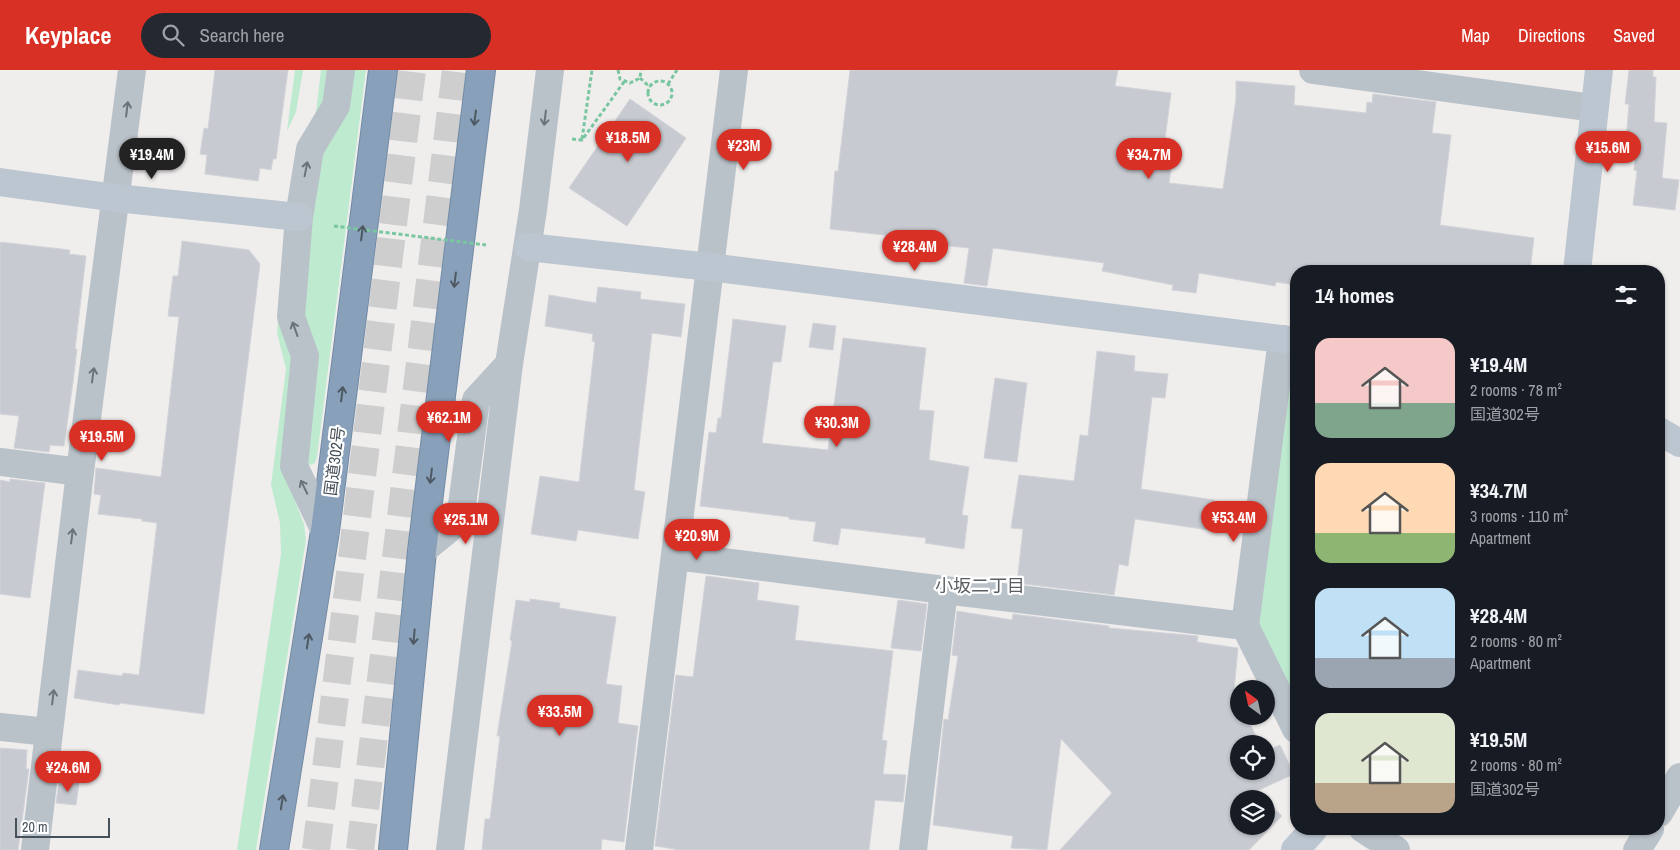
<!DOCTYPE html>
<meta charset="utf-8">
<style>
:root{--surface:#171b24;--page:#242831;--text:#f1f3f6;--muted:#9ea1a6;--accent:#d93025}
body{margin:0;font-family:"Archivo Narrow","Noto Sans JP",sans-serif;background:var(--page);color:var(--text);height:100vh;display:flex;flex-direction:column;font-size:19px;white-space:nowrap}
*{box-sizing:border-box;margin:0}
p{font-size:16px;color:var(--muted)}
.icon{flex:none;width:28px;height:28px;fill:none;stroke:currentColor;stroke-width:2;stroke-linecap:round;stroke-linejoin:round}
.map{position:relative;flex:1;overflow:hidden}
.panel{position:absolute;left:1290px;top:195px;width:375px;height:570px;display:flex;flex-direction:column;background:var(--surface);border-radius:20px;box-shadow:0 1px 4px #0004}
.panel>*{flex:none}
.needle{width:32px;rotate:327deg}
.tools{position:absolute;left:1230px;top:610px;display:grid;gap:10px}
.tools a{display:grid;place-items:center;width:45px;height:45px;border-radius:50%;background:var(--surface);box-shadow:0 1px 4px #0004;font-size:25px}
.scale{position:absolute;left:15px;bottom:12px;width:95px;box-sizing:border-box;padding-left:5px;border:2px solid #475159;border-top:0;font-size:14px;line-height:18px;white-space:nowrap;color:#475159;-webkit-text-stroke:4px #fff;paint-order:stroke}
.price{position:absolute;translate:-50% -42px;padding:0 11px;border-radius:18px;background:var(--accent);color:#fff;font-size:16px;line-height:32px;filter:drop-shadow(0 1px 2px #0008)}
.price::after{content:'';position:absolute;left:50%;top:30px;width:15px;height:11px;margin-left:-8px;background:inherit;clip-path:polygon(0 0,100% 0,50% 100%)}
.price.selected{background:#222;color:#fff}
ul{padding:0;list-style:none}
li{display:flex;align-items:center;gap:15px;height:125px;padding:0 25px}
li span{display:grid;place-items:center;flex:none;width:140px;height:100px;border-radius:15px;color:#555}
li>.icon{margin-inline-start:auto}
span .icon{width:60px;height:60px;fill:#fffc;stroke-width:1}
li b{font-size:21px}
h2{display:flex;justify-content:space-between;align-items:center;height:60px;padding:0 25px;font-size:21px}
header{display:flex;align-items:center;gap:30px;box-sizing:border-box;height:70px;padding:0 25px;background:var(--accent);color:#fff}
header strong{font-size:24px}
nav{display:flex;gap:28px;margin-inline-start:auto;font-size:18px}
.search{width:350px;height:45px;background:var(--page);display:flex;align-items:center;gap:12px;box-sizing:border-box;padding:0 18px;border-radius:28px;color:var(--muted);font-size:19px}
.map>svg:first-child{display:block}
</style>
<header>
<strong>Keyplace</strong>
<div class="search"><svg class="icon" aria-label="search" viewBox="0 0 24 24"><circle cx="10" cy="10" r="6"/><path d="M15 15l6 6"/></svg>Search here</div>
<nav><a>Map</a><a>Directions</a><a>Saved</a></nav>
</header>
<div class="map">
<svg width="1680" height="780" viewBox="0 0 1680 780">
<rect width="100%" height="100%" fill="#f0eded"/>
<path fill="#beebd0" d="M295 0H303L296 42 287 61Z
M321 0H333L329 31 315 51Z
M348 0H366L317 387 315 393 310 395 306 393 299 249 319 80Z
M279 236 293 276 287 410 304 454 306 470 256 780H237L281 484 280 453 271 415 286 299 277 263Z
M1296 304V630L1256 552 1290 308Z"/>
<path fill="#c7cad0" stroke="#d2d4d9" d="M215 0H288L276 89H273L271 100 260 98 258 111 205 104 207 85 200 84 204 58 208 59Z
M850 0H1118L1115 16 1171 23 1165 69 1175 70 1169 113 1223 119 1236 29V11L1295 16 1294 35 1366 43 1367 32 1372 33 1373 24 1436 32 1432 63 1451 65 1440 155 1534 168 1530 201H1296V215L1276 212 1275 216 1199 203 1196 223 1172 220 1173 215 1102 201 1104 193 993 178 987 216 964 213 969 178 920 173V169L830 159 835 101H838Z
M1629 0H1653V7H1656L1654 52 1667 53 1662 108 1679 110 1675 140 1633 135 1637 101 1634 100 1635 84 1625 83 1629 34H1625Z
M630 29 686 68 627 156 569 118Z
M182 171 249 180 260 194 204 644 120 633 119 635 74 628 78 600 122 606 123 603 139 605 157 453 142 451V449L98 444 101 425 94 424 96 398 161 407 179 247 168 246 173 206H178Z
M0 172 70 180 69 184 86 186 75 279H77L73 312 64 376 50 375 49 382 14 378 19 346 0 344Z
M598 217 641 222 640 229 685 234 681 267 652 263 634 420 645 422 638 469 578 460 576 471 531 464 540 406 579 412 595 272 592 271 593 264 545 256 549 225 596 233Z
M733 249 786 256 781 292H773L762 373 828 380 843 268 926 278 919 340 934 341 929 390 969 397 962 445 968 446 964 479 925 473 926 468 841 458 838 475 813 471 816 452 789 449V447L700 436 709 362 716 363 718 348H721Z
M813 253 836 256 833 280 809 277Z
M1097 281 1135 286 1134 301 1168 304 1165 328 1152 327 1141 419 1214 430 1209 460 1135 449 1128 496 1119 494 1114 525 1017 513 1023 459 1011 458 1019 405 1074 411 1080 365 1088 366Z
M995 308 1027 313 1017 392 984 388Z
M10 409 45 413 30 528 0 524V410L10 412Z
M706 506 759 513 757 530 799 536 795 570 893 581 882 670 887 671 883 704 906 705 903 732 875 730 869 780H680L655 776 676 605 693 607Z
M530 529 560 533 559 538 616 547 606 614 622 616 618 653 638 656 624 772 602 769 601 780H482L485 749H490L500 666H497L512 571 510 570 516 530 530 532Z
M898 530 927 534 921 581 891 578Z
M957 541 1012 550 1013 544 1109 556V558L1198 566 1197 572 1238 578 1234 620 1239 630V646H1246L1260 674H1239V701H1266V675L1268 674 1271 679 1280 675 1294 704 1257 721 1264 729H1239V756H1266V731L1282 746 1249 780H1060L1112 723 1061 669 1047 780 1011 778 1013 766 933 755 944 649 948 650 958 586 952 585Z
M0 678 27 680 26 699H29L18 780H0Z
M59 711 79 713 76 735 56 733Z"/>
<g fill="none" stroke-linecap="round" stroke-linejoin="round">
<path stroke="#cececf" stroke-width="28" stroke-dasharray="28 14" stroke-linecap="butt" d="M316 780 412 0
M360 780 456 0"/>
<defs>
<path id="highway" d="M274 780 325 461 383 0
M393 780 422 481 481 0"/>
</defs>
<use href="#highway" stroke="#738ba5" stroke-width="30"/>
<path stroke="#79c7a0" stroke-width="3" stroke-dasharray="4 2.5" stroke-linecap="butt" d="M618 0 620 9 630 13 640 8 641 0
M640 8 650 17
M648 23a12 12 0 1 1 24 0a12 12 0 1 1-24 0Z
M668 14 677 0
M572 69 582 70 624 12
M582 69 592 0"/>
<path stroke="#bac2c9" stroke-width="28" d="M1313 0 1594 38
M1282 269 1245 556 1296 659
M0 392 80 402
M325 461 294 396 305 286 291 247 299 147 310 79 336 36 341 0
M422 481 460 450 476 330 509 294
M676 486 944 520 913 780
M944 520 1245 556
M0 657 48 662
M1659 743 1680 707
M1363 759 1396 780
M35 780 80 402 132 0
M450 780 509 294 533 140 550 0
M639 780 734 0
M1637 780 1650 759"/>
<path stroke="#bcc6d0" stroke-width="28" d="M0 112 116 128 299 147
M528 177 710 197 1296 271
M1577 201 1599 0
M1659 361 1680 373
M1295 780 1314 759"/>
<use href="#highway" stroke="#88a0b9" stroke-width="28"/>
<path stroke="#79c7a0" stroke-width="3" stroke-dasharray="4 2.5" stroke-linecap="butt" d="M334 156 486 175"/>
</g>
<defs><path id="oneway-shaft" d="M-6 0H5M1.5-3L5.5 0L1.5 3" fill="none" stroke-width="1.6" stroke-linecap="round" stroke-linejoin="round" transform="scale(1.25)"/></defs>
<g stroke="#6a737b">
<use href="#oneway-shaft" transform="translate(127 39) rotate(-83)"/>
<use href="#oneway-shaft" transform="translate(545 48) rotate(97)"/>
<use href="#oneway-shaft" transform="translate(306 99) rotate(-79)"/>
<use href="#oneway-shaft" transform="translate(295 259) rotate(-110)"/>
<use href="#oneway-shaft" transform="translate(93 305) rotate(-82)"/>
<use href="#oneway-shaft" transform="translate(304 417) rotate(-116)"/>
<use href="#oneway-shaft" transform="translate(72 466) rotate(-83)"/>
<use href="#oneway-shaft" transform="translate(53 627) rotate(-83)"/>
</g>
<g stroke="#4e5963">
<use href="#oneway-shaft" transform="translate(475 48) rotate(97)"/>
<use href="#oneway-shaft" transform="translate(362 163) rotate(-83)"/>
<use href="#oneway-shaft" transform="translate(455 210) rotate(97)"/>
<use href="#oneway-shaft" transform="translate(342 324) rotate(-83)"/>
<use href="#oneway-shaft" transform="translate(431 406) rotate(97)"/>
<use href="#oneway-shaft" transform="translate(414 567) rotate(95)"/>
<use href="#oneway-shaft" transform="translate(308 571) rotate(-81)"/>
<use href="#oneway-shaft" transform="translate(282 732) rotate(-81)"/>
</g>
<g text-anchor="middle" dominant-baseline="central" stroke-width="4.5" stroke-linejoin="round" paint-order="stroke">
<g font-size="16" fill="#475159" stroke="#fff">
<text transform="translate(334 391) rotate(-83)">国道302号</text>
</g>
<g font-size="18" fill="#5a5e62" stroke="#fff">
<text x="980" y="515">小坂二丁目</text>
</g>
</g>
</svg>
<div class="tools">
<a><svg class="needle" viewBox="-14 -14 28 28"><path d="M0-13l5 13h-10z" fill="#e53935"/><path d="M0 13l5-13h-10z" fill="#9ea1a6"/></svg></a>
<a><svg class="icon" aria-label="locate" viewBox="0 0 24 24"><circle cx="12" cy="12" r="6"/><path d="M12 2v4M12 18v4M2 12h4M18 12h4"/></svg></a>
<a><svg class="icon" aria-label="layers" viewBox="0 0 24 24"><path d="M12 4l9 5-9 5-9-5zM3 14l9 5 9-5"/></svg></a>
</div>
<div class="scale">20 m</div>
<b class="price" style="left:628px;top:93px">¥18.5M</b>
<b class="price" style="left:744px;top:101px">¥23M</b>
<b class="price" style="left:1608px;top:103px">¥15.6M</b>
<b class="price selected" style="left:152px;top:110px">¥19.4M</b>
<b class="price" style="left:1149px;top:110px">¥34.7M</b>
<b class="price" style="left:915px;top:202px">¥28.4M</b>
<b class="price" style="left:449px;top:373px">¥62.1M</b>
<b class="price" style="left:837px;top:378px">¥30.3M</b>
<b class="price" style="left:102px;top:392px">¥19.5M</b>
<b class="price" style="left:1234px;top:473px">¥53.4M</b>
<b class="price" style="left:466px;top:475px">¥25.1M</b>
<b class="price" style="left:697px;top:491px">¥20.9M</b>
<b class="price" style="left:560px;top:667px">¥33.5M</b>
<b class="price" style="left:68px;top:723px">¥24.6M</b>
<section class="panel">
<h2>14 homes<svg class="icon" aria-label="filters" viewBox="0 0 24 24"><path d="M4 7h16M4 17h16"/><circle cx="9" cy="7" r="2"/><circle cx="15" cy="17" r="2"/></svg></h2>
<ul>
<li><span style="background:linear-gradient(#f6c9c9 65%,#7fa58c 0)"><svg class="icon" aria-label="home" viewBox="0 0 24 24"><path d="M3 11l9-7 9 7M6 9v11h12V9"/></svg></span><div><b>¥19.4M</b><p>2 rooms · 78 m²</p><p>国道302号</p></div></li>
<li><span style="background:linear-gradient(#ffd9b3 70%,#8fb573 0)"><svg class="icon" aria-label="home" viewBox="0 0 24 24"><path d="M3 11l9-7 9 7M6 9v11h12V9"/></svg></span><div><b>¥34.7M</b><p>3 rooms · 110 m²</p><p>Apartment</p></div></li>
<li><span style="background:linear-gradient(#bfe0f5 70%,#9aa5b1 0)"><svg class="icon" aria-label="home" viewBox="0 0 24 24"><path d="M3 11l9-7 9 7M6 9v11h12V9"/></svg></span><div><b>¥28.4M</b><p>2 rooms · 80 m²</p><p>Apartment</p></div></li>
<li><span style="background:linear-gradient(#dfe7d0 70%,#b9a48a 0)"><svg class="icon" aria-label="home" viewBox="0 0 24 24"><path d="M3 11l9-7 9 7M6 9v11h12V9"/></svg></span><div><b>¥19.5M</b><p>2 rooms · 80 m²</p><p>国道302号</p></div></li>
</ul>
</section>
</div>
